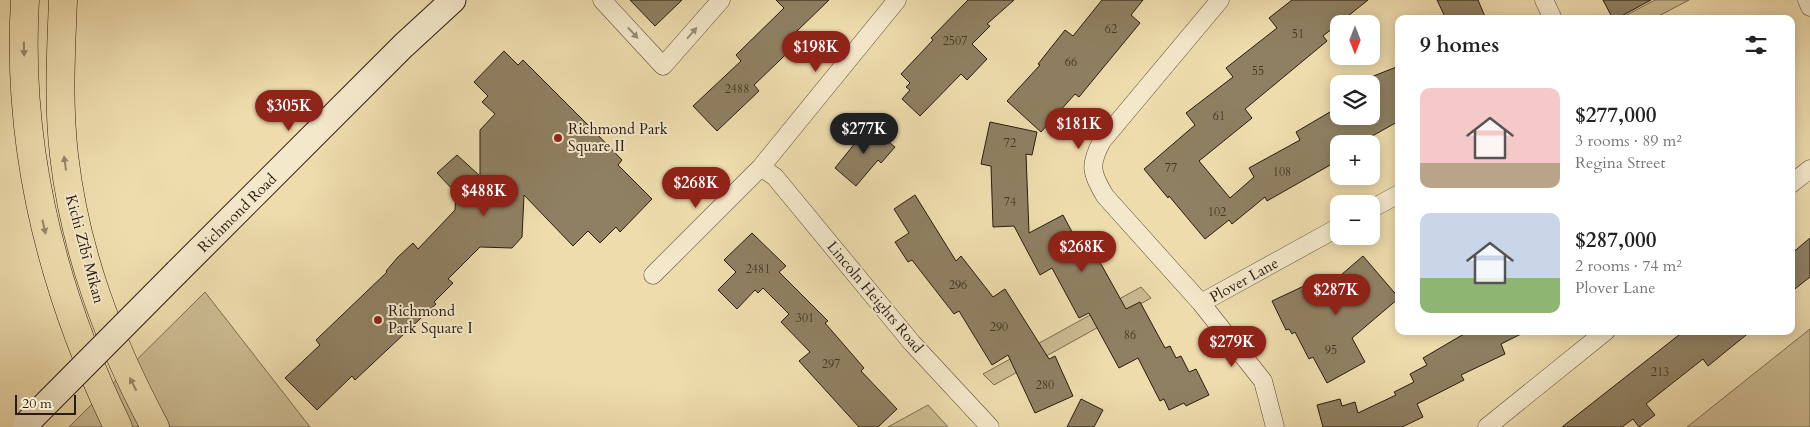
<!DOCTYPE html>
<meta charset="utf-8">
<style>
:root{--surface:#fff;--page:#f2f2f2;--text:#222;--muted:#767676;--accent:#8f2418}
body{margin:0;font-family:Cardo,serif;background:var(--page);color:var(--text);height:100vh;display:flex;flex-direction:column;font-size:19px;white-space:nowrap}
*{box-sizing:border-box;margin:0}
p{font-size:16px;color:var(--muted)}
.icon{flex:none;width:28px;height:28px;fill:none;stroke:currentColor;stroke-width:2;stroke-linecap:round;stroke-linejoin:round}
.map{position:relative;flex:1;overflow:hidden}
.side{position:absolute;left:1395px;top:15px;width:400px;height:320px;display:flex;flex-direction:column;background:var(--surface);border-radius:10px;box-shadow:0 2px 12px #0003}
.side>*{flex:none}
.needle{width:32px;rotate:180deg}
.fabs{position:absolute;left:1330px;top:15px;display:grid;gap:10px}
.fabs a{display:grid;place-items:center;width:50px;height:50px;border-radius:10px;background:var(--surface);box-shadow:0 2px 12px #0003;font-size:25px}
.scale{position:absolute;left:15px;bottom:12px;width:61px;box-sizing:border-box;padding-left:5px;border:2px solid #281c11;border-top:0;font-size:14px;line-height:18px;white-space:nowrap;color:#281c11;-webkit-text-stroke:4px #f4e8ca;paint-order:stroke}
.price{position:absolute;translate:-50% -42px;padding:0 11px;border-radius:18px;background:var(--accent);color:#fff;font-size:16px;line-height:32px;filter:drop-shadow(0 1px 2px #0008)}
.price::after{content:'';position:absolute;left:50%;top:30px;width:15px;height:11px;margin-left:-8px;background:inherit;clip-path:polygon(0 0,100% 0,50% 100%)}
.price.active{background:#222;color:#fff}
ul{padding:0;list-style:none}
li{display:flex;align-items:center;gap:15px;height:125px;padding:0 25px}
li span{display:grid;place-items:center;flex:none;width:140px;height:100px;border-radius:10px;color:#555}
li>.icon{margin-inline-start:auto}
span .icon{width:60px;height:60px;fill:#fffc;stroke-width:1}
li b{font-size:21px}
h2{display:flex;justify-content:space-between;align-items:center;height:60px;padding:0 25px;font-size:21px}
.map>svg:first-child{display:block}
</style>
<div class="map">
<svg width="1810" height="427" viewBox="0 0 1810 427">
<rect width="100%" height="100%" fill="#eedcad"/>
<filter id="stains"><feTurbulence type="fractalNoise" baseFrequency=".004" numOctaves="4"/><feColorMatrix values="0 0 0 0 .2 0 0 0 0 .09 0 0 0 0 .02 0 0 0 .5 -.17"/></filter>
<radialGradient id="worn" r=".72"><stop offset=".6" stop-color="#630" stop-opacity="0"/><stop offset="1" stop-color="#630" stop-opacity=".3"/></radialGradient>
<path fill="#ccbb92" stroke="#7a6c52" d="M1655 0H1689L1653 19H1619Z
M1141 287 1151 298 994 385 983 374Z
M205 292 310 427H69Z
M1810 329V427H1687Z
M928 405 948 427H888Z"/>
<path fill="#8f8062" stroke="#281c11" d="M630 0H682L655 26Z
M776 0H829L796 32 803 38 754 85 759 91 717 131 693 106 741 61 736 55 784 8Z
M968 0H1014L987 24 990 26 972 44 987 59 967 80 961 74 920 116 902 99 910 90 906 87 910 83 901 74 933 40 931 38Z
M1102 0H1143L1131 15 1140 23 1079 97 1075 94 1041 132 1007 101 1040 65 1038 64 1065 30 1073 36Z
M1292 0H1368L1323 36 1327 41 1245 109 1252 118 1199 161 1230 198 1254 177 1249 168 1300 140 1296 132 1335 109 1339 116H1371V77L1399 66V121L1358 144H1339V160L1267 201 1265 197 1232 224 1229 220 1205 239 1169 196 1168 198 1144 169 1195 125 1186 113 1233 77 1226 68 1277 28 1269 18Z
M1437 0H1478L1486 19H1446Z
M1603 0H1651L1616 19H1613Z
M504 51 518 65 523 60 593 130 622 160 618 165 652 199 620 232 616 227 600 243 588 231 573 246 524 195 522 237 512 248 480 247 448 279 453 283 434 302 436 304 355 380 352 376 317 410 285 378 320 345 316 340 387 272 386 271 398 257 413 243 418 249 455 210 456 193 437 173 457 155 480 176V130L495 114 482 102 488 96 474 82Z
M990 122 1037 132 1032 155 1026 154 1029 233 1063 215 1087 260 1096 255 1126 309 1140 302 1165 348 1170 346 1176 358 1181 356 1189 372 1196 369 1209 395 1186 406 1184 403 1169 410 1164 399 1160 401 1138 358 1119 368 1089 313 1079 318 1052 268 1040 275 1014 226 993 227 991 166 981 164Z
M866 124 895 147 881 163 878 160 856 186 835 168 856 142 853 140Z
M915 195 956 261 961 256 993 297 1005 289 1049 359 1055 356 1073 396 1035 413 1008 355 992 365 959 311 954 314 912 260 908 262 895 242 909 233 894 209Z
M752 233 786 266 779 272 828 321 825 323 864 368 861 371 897 409 878 427H859L799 361 810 352 781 322 789 314 763 288 758 293 755 290 737 309 718 290 736 272 724 260Z
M1810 238V277L1791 292V254Z
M1363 256 1399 298 1352 338 1365 362 1327 383 1313 357 1309 359 1295 332 1292 334 1289 329 1286 330 1272 301 1321 278 1326 288Z
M1469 331H1527L1501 344 1505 354 1461 375 1464 380 1417 404 1423 417 1402 427H1323L1317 405 1340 399 1342 406 1355 402 1358 413 1396 395 1394 392 1414 382 1410 374 1427 365 1423 358Z
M1684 331H1751L1708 366 1703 359 1646 404 1655 415 1639 427 1633 419 1622 427H1562Z
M1081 399 1103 410 1094 427H1067Z"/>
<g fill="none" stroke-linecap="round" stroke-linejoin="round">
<defs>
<path id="street" d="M602 0 663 66 721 0
M1220 0 1102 141C1089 165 1091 173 1105 196L1201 303 1263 381 1275 427
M1544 0 1553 19
M1807 0 1810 7
M761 167 775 177 912 343 990 427
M1791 184 1810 169
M1371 209 1399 194
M653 275 761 167 897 0
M1201 303 1339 227
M1487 427 1606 331"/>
<path id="secondary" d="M177 272 403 46 453 0"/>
<path id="highway" d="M25 0C16 150 53 293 118 427
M63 0C61 52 58 104 64 155 75 252 109 341 155 427"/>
</defs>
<use href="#street" stroke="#5a4c38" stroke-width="19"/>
<use href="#secondary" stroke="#281c11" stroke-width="27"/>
<use href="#highway" stroke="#281c11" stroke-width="29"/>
<use href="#street" stroke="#f4e8ca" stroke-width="18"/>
<use href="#secondary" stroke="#f4e8ca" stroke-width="25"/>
<use href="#highway" stroke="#eedcad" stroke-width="28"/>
<defs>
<path id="secondary-bridge" d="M26 424 177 272"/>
</defs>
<use href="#secondary-bridge" stroke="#281c11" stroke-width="27" stroke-linecap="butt"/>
<use href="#secondary-bridge" stroke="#f4e8ca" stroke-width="25"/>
</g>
<defs><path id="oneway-solid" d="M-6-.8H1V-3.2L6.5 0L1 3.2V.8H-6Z" transform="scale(1.25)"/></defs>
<g fill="#988c77">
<use href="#oneway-solid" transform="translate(633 33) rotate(47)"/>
<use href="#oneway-solid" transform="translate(692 33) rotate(-49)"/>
</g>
<g fill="#958667">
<use href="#oneway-solid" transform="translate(24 49) rotate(89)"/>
<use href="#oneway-solid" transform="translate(65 163) rotate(-98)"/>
<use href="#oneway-solid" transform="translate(44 227) rotate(77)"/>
<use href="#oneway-solid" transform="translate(133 384) rotate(-117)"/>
</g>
<g fill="#8f2418" stroke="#f4e8ca" stroke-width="2">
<circle cx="558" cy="138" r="5"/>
<circle cx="378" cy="320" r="5"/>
</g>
<g text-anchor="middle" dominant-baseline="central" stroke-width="4" stroke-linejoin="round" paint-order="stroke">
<g font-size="12" fill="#423525">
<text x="1111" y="29">62</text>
<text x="1298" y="34">51</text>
<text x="955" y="41">2507</text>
<text x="1071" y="62">66</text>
<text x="1258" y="71">55</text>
<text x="737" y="89">2488</text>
<text x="1219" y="116">61</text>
<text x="1010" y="143">72</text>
<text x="1171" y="168">77</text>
<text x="1282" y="172">108</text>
<text x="1010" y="202">74</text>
<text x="1217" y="212">102</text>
<text x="758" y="269">2481</text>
<text x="958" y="285">296</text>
<text x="805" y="318">301</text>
<text x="999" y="327">290</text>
<text x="1130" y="335">86</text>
<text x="1331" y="350">95</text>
<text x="831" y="364">297</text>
<text x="1660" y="372">213</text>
<text x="1045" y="385">280</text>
</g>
<g font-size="15" fill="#281c11" stroke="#f4e8ca" text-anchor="start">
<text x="568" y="129">Richmond Park<tspan x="568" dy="17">Square II</tspan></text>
<text x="388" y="311">Richmond<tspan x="388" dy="17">Park Square I</tspan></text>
</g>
<g font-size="15" fill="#281c11" stroke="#f4e8ca">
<text transform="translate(237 213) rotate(-45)">Richmond Road</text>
<text transform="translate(85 249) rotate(75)">Kichi Zībī Mīkan</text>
<text transform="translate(1244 280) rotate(-29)">Plover Lane</text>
<text transform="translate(875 297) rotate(50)">Lincoln Heights Road</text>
</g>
</g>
<rect width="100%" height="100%" filter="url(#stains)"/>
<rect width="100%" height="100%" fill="url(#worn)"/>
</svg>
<div class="fabs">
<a><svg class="needle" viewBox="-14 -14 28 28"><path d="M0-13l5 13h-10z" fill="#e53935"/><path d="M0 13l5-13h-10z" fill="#767676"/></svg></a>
<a><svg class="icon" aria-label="layers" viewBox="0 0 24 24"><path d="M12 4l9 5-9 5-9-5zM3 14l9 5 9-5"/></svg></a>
<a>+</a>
<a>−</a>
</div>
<div class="scale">20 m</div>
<b class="price" style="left:816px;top:73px">$198K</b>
<b class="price" style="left:289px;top:132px">$305K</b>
<b class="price" style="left:1079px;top:150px">$181K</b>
<b class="price active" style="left:864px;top:155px">$277K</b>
<b class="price" style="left:696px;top:209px">$268K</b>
<b class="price" style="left:484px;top:217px">$488K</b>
<b class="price" style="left:1082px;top:273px">$268K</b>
<b class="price" style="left:1336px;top:316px">$287K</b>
<b class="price" style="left:1232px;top:368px">$279K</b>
<section class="side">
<h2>9 homes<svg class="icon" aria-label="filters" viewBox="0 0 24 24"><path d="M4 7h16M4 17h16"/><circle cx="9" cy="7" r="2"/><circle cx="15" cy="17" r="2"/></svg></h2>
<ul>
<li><span style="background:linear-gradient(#f6c9c9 75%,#b9a48a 0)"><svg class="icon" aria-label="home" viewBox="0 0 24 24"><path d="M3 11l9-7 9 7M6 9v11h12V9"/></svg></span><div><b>$277,000</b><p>3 rooms · 89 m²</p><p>Regina Street</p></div></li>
<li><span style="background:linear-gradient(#c9d6e8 65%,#8fb573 0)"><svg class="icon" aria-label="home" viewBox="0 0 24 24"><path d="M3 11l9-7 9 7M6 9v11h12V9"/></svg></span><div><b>$287,000</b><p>2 rooms · 74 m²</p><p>Plover Lane</p></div></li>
</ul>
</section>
</div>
